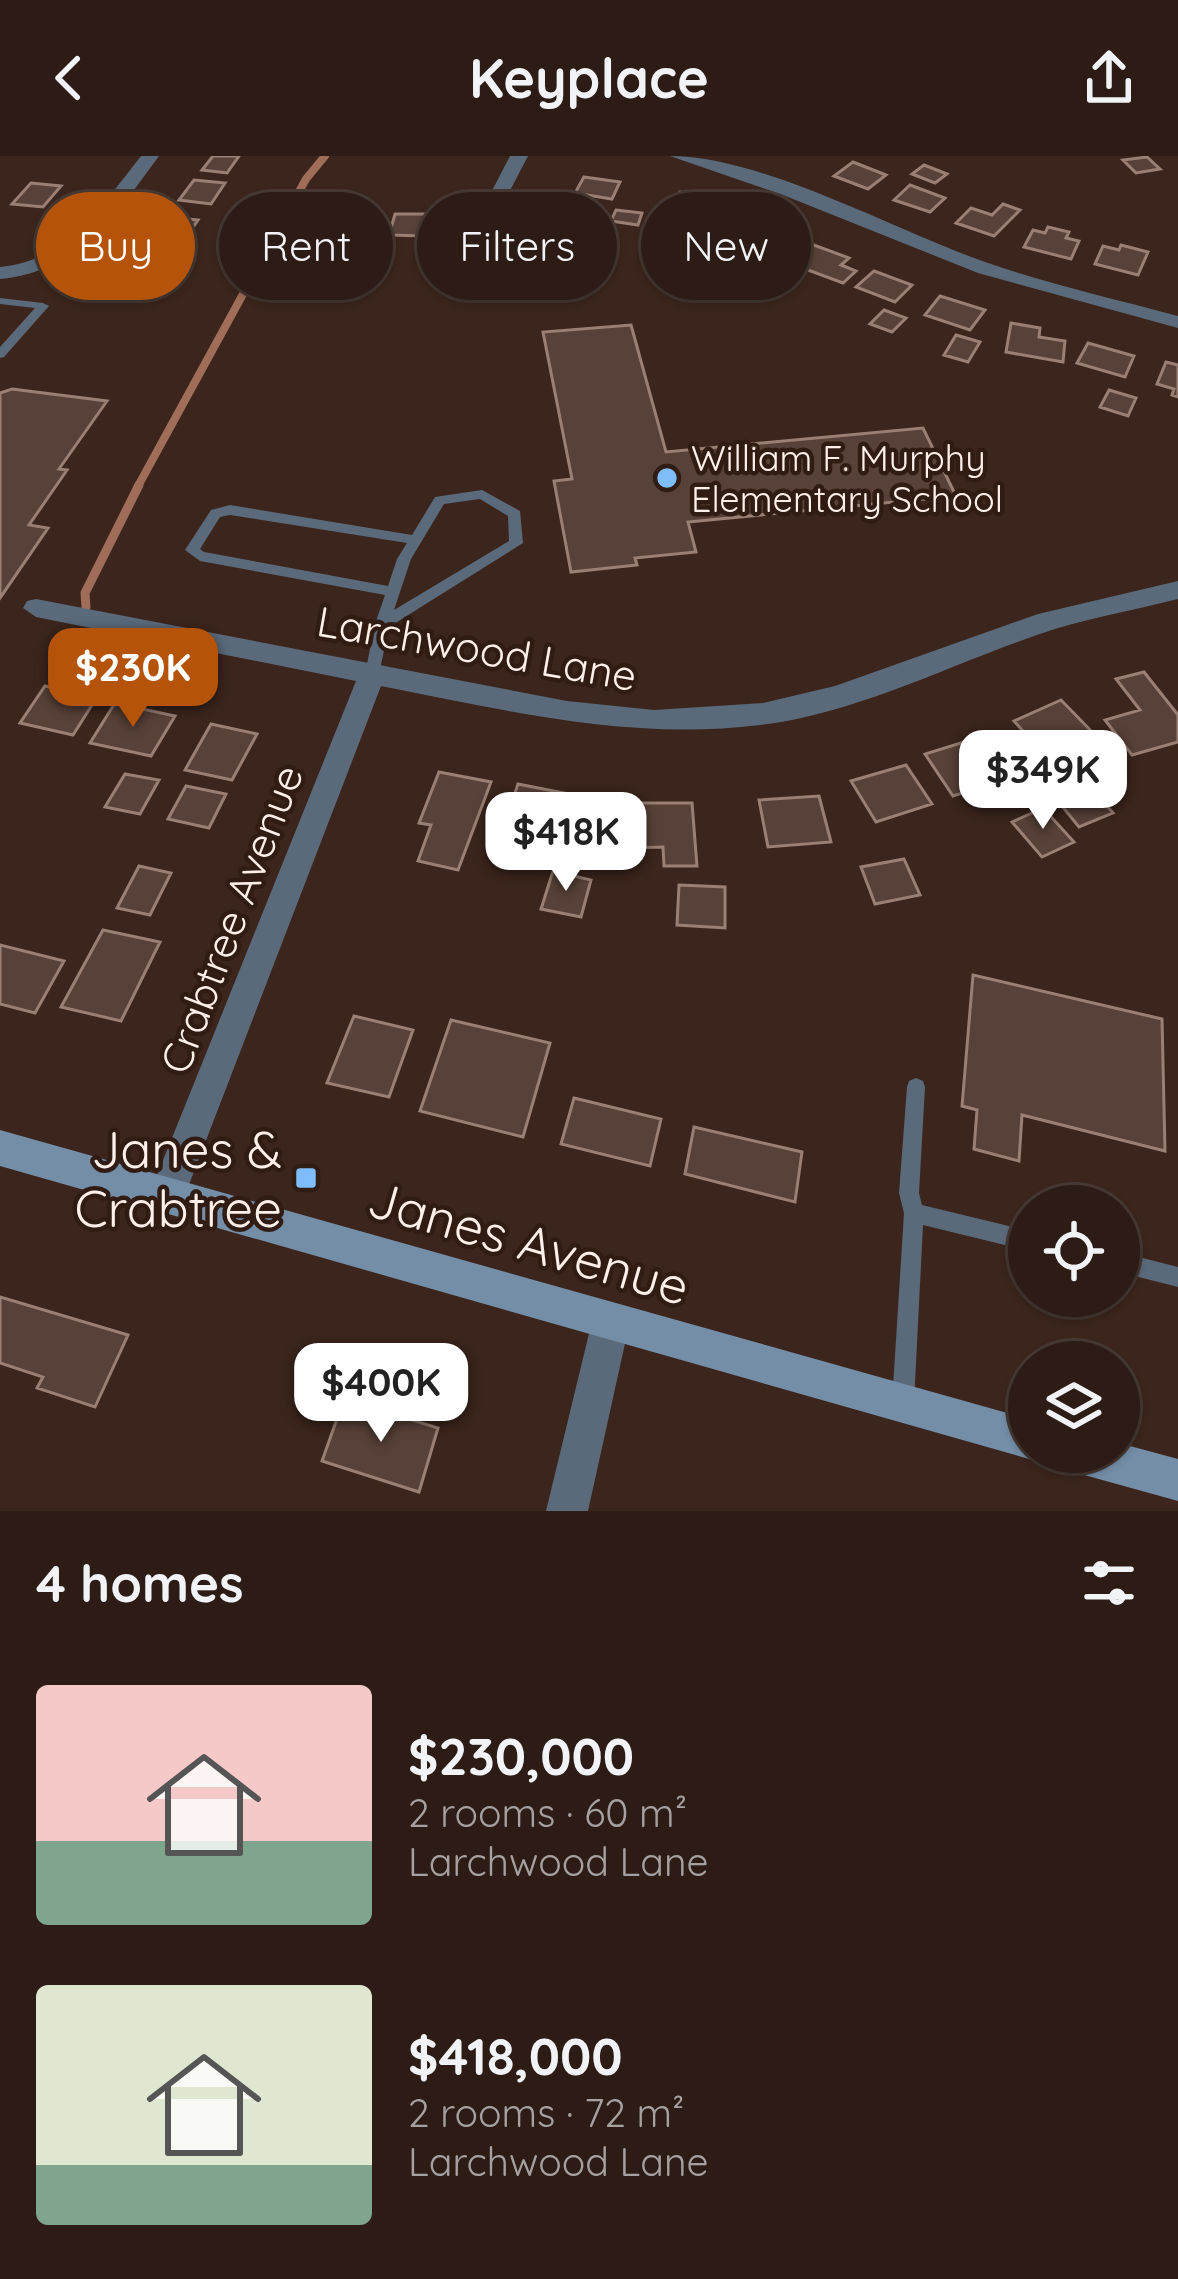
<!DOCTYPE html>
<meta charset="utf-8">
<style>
:root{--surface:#2c1c15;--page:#382922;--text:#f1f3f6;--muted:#a6a1a0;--line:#483a34;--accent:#b45309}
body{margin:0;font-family:Quicksand,sans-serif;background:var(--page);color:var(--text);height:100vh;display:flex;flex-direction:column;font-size:45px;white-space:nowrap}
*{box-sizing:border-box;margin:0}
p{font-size:39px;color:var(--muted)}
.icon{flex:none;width:66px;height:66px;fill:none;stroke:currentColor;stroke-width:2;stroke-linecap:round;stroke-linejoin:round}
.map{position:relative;height:1355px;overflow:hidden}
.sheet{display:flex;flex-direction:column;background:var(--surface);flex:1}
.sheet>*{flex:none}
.guide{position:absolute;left:36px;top:36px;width:1107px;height:108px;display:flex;gap:24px}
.buttons{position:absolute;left:1008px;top:1029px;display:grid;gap:24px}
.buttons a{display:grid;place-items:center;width:132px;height:132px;border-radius:50%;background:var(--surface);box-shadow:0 3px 9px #0004,0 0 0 3px var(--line);font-size:60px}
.price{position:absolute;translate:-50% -102px;padding:0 27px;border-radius:24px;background:#fff;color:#222;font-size:39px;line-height:78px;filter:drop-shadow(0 3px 6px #0008)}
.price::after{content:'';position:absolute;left:50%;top:72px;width:36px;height:27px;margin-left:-18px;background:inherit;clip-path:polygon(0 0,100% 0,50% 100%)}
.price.active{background:var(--accent);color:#fff}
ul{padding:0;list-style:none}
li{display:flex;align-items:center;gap:36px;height:300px;padding:0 36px}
li span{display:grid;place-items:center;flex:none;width:336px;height:240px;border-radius:12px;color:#555}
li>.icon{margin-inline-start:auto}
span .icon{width:144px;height:144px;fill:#fffc;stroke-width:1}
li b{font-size:51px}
h2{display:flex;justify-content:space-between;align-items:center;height:144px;padding:0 36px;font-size:51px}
.pill{padding:0 42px;border-radius:54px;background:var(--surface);box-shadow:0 3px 9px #0004,0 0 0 3px var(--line);font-size:42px;line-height:108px}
.pill.active{background:var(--accent);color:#fff}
header{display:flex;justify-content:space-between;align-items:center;height:156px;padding:0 36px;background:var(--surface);font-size:54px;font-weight:700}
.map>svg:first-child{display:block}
</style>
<header><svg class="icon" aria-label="back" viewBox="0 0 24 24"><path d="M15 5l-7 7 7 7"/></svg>Keyplace<svg class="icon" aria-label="share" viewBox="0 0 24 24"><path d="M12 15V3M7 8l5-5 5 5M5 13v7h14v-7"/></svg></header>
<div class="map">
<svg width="1178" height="1355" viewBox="0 0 1178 1355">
<rect width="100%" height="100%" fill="#3b251c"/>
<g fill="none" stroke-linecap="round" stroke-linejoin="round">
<path stroke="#a06d58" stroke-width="8" d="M137 332 306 23 325 0"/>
<path stroke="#a06d58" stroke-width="9" d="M86 451 85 437 139 329"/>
</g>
<path fill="#584138" stroke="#997f74" stroke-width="3" d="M213 0H239L227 17 202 14Z
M1147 1 1160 13 1136 17 1123 4Z
M853 6 886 19 868 33 834 20Z
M924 9 947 18 935 27 912 18Z
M584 21 620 26 612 43 575 37Z
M194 24 225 27 211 48 179 44Z
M31 27 61 30 43 51 12 48Z
M910 29 945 42 930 56 894 44Z
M680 36 700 43 684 56 664 50Z
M707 44 739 58 719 71 686 57Z
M1003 48 1020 54 994 80 956 67 971 52 992 59Z
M616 54 642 57 638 69 611 65Z
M395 58H429L425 80 389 79Z
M562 60 596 62 592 84 558 82Z
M167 61 198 64 183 86 150 83Z
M752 64 785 79 764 93 755 89 747 95 728 86 736 81 731 78Z
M1048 71 1069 76 1066 82 1079 85 1071 103 1024 91 1033 74 1045 77Z
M347 74 373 76 368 88 342 87Z
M811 88 849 102 841 109 856 115 843 127 789 107Z
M1121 89 1148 96 1138 119 1095 108 1103 90 1119 94Z
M739 96 767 108 751 119 724 106Z
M141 98 167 101 145 128 119 124Z
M874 115 912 129 895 146 856 131Z
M940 140 985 154 970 174 925 159Z
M884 154 906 162 892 176 870 168Z
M1011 167 1040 172 1039 181 1065 185 1063 206 1006 196Z
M631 169 666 296 923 272 956 340 688 366 696 396 635 402 637 409 571 416 554 325 572 323 543 176Z
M956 179 980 186 968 206 944 199Z
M1088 187 1134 200 1125 221 1077 207Z
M1166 206 1178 209V241L1172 239 1174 233 1157 228Z
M12 233 107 245 59 313 67 314 29 369 48 372 0 442V237Z
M1109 234 1136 242 1128 260 1100 251Z
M1144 516 1178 559V586L1132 599 1105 564 1140 554 1116 523Z
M45 530 97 541 73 579 20 567Z
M1061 544 1097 581 1048 603 1014 565Z
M115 547 175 560 151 600 90 587Z
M211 568 257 578 232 624 185 614Z
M977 582 1006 623 953 640 925 598Z
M906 609 932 648 876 666 851 625Z
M439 616 491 626 458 714 418 705 431 669 419 667Z
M125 618 159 624 140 658 105 651Z
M1086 625 1113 657 1079 671 1053 639Z
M518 628 579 640 564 689 502 676Z
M186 630 226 638 209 672 168 663Z
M819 640 831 686 768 691 759 644Z
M630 647H692L697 710H664L663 691 631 692Z
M1043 652 1074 686 1042 701 1012 666Z
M904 703 920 739 875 748 861 711Z
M139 710 171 717 150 759 117 752Z
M553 715 591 724 581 761 541 753Z
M679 729 725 731V772L677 769Z
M103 774 160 786 121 865 61 851Z
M0 789 64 805 35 857 0 848Z
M973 819 1162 863 1165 995 1022 959 1019 1005 974 993 977 954 962 950Z
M354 860 413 874 389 941 327 927Z
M451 864 550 887 523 981 420 955Z
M574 942 661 963 650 1010 561 988Z
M694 971 802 996 795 1046 685 1018Z
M0 1141 128 1179 95 1251 37 1232 43 1221 0 1207Z
M344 1243 438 1272 419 1336 322 1305Z"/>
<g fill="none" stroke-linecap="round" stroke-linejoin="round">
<path fill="#5a6a7b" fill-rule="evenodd" d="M0 142 43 147 49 150 4 201 0 202V191L35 152 0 148Z
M482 334 520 355 523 387 389 471 379 518 372 524 365 518 375 468 385 439 200 405 185 394 211 354 230 349 412 379 435 341ZM480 343 508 360 509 385 394 454 411 403 444 348ZM230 359 407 387 397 403 388 430 204 396 200 393 220 361Z
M916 922 923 925 925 931 919 1037 922 1049 1029 1075V1095L923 1069 914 1247 911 1255 903 1258 895 1255 892 1247 904 1057 899 1037 907 931 909 925Z
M1119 1096 1178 1111V1131L1119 1116Z"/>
<path fill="#5a6a7b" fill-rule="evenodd" d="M141 0H159C114 61 81 115 0 123V111C67 105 102 49 141 0Z
M510 0H528L499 56V124L489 130 479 124 481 56Z
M670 0C764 0 899 77 991 108 1052 129 1116 143 1178 160V172L978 117 783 39Z
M1178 425V443C1131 455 1082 463 1037 479 947 510 855 558 760 569 630 585 508 555 381 530L180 1052 167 1057 154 1052 149 1039 356 525 36 461 23 452 27 445 36 443 567 545 654 554 763 547 835 530 1038 458Z
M611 1146 625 1151 630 1165 588 1355H546L592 1165 597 1151Z"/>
<path fill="#748ea8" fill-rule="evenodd" d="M0 974 1029 1263V1296H1044L1029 1303 0 1010Z
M1119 1287 1178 1303V1345L1077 1317 1062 1311 1056 1296H1119Z"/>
</g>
<g fill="#7fbdfa" stroke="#301c13" stroke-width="4.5">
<circle cx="667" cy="322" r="12"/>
<rect x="294" y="1010" width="24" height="24" rx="6"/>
</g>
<g text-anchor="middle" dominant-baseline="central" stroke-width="9" stroke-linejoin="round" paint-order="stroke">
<g font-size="36" fill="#fff0ea" stroke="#301c13" text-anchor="start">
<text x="691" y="301">William F. Murphy<tspan x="691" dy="41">Elementary School</tspan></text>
</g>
<g font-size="42" fill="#fff0ea" stroke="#301c13">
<text transform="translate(477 492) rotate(10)">Larchwood Lane</text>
<text transform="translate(231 763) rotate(-69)">Crabtree Avenue</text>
</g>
<g font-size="51" fill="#fff0ea" stroke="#301c13" text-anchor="end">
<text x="282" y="993">Janes &amp;<tspan x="282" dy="59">Crabtree</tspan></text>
</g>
<g font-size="51" fill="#fff0ea" stroke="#301c13">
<text transform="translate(529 1086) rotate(16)">Janes Avenue</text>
</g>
</g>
</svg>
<div class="buttons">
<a><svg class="icon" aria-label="locate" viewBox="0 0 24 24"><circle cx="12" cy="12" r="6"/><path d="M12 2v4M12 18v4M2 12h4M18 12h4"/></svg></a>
<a><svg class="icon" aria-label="layers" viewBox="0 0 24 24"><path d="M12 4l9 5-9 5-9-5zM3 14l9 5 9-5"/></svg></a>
</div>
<b class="price active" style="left:133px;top:574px">$230K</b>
<b class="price" style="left:1043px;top:676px">$349K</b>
<b class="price" style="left:566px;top:738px">$418K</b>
<b class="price" style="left:381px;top:1289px">$400K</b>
<div class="guide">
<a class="pill active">Buy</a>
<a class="pill">Rent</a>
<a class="pill">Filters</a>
<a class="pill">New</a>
</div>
</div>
<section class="sheet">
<h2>4 homes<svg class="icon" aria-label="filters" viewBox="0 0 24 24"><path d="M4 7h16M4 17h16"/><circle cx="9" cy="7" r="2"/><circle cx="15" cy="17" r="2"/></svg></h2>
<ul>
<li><span style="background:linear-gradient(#f6c9c9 65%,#7fa58c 0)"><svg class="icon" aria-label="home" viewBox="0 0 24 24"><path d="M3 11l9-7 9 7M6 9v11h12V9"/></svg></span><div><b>$230,000</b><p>2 rooms · 60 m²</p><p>Larchwood Lane</p></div></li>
<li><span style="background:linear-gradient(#dfe7d0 75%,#7fa58c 0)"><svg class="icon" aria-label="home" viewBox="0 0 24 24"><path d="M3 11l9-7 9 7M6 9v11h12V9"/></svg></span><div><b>$418,000</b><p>2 rooms · 72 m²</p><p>Larchwood Lane</p></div></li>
</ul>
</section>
